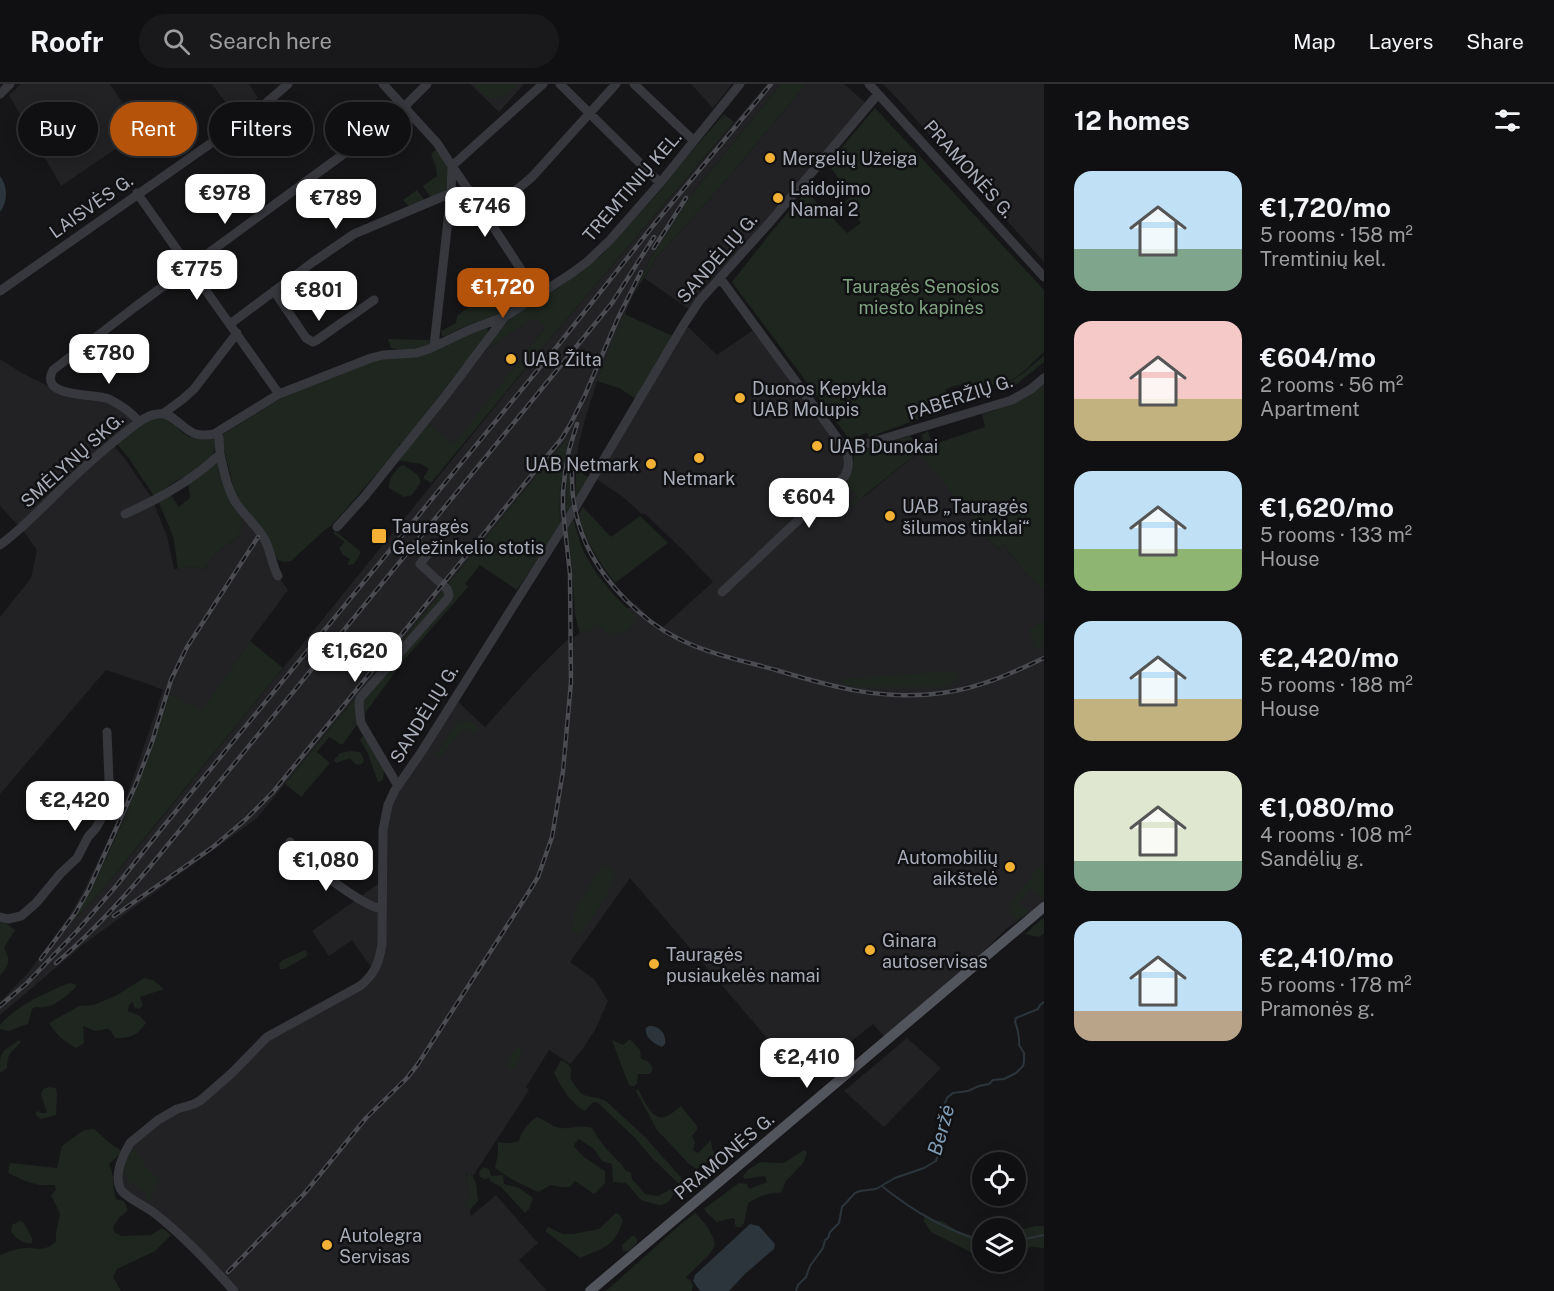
<!DOCTYPE html>
<meta charset="utf-8">
<style>
:root{--surface:#101012;--page:#19191b;--text:#f1f3f6;--muted:#9c9d9f;--line:#303032;--accent:#b45309}
body{margin:0;font-family:"Public Sans",sans-serif;background:var(--page);color:var(--text);height:100vh;display:flex;flex-direction:column;font-size:22px;white-space:nowrap}
*{box-sizing:border-box;margin:0}
p{font-size:20px;color:var(--muted)}
.icon{flex:none;width:33px;height:33px;fill:none;stroke:currentColor;stroke-width:2;stroke-linecap:round;stroke-linejoin:round}
.map{position:relative;flex:1;overflow:hidden}
.drawer{display:flex;flex-direction:column;background:var(--surface);width:510px}
.drawer>*{flex:none}
.guide{position:absolute;left:18px;top:18px;width:570px;height:54px;display:flex;gap:12px}
.tools{position:absolute;left:972px;top:1068px;display:grid;gap:12px}
.tools a{display:grid;place-items:center;width:54px;height:54px;border-radius:50%;background:var(--surface);box-shadow:0 3px 15px #0003,0 0 0 2px var(--line);font-size:30px}
.price{position:absolute;translate:-50% -51px;padding:0 14px;border-radius:12px;background:#fff;color:#222;font-size:20px;line-height:39px;filter:drop-shadow(0 2px 3px #0008)}
.price::after{content:'';position:absolute;left:50%;top:36px;width:18px;height:14px;margin-left:-9px;background:inherit;clip-path:polygon(0 0,100% 0,50% 100%)}
.price.active{background:var(--accent);color:#fff}
ul{padding:0;list-style:none}
li{display:flex;align-items:center;gap:18px;height:150px;padding:0 30px}
li span{display:grid;place-items:center;flex:none;width:168px;height:120px;border-radius:18px;color:#555}
li>.icon{margin-inline-start:auto}
span .icon{width:72px;height:72px;fill:#fffc;stroke-width:1}
li b{font-size:26px}
h2{display:flex;justify-content:space-between;align-items:center;height:72px;padding:0 30px;font-size:26px}
.tag{padding:0 21px;border-radius:27px;background:var(--surface);box-shadow:0 3px 15px #0003,0 0 0 2px var(--line);font-size:21px;line-height:54px}
.tag.active{background:var(--accent);color:#fff}
header{display:flex;align-items:center;gap:36px;box-sizing:border-box;height:84px;padding:0 30px;background:var(--surface);border-bottom:2px solid var(--line)}
header strong{font-size:28px}
nav{display:flex;gap:33px;margin-inline-start:auto;font-size:21px}
.search{width:420px;height:54px;background:var(--page);display:flex;align-items:center;gap:15px;box-sizing:border-box;padding:0 21px;border-radius:33px;color:var(--muted);font-size:22px}
main{display:flex;flex:1;min-height:0}
.map>svg:first-child{display:block}
</style>
<header>
<strong>Roofr</strong>
<div class="search"><svg class="icon" aria-label="search" viewBox="0 0 24 24"><circle cx="10" cy="10" r="6"/><path d="M15 15l6 6"/></svg>Search here</div>
<nav><a>Map</a><a>Layers</a><a>Share</a></nav>
</header>
<main>
<div class="map">
<svg width="1044" height="1207" viewBox="0 0 1044 1207">
<rect width="100%" height="100%" fill="#161618"/>
<path fill="#222225" d="M21 0H110L142 47 61 102 9 11Z
M212 0H249L258 14 235 31Z
M470 0H524L499 28Z
M691 0H732L713 24Z
M767 0H781L689 114 651 174 633 211 597 297 585 336 579 359 576 379 575 391 576 414 571 422 569 388 571 367 567 389 566 432 560 441 559 415 567 354 257 734 84 860 0 931V918L27 890 42 870 69 833 85 804 116 739 132 698 163 606 151 601 106 586 0 710V533L31 494 37 466 25 449 0 422V275L22 289 64 310 108 318 131 333V339L110 357 125 375 151 413 167 452 174 485 190 482 204 485 214 471 226 461 238 453 242 446 243 436 247 433 264 454 278 492 288 506 250 557 202 628 170 611 154 659 132 718 89 810 71 840 103 805 151 747 553 251Z
M806 0H844L868 21 742 170 726 180 709 198 689 225 644 194 657 173 722 101Z
M883 0H1044V178L895 12Z
M538 233 545 244 454 361 427 339 487 265 527 238Z
M687 242 717 271 756 244 852 375 853 386 850 393 858 412 847 421 865 412 924 364 925 374 997 465 1004 461 1027 491 1044 507V818L1005 846 946 905 887 956 873 940 800 998 785 975 630 794 570 878 594 895 608 917 595 946 582 966 570 980 549 966 526 1003 529 1006 473 1092 467 1089 466 1092 469 1099 470 1108 469 1114 465 1117 470 1126 471 1132 496 1111 538 1159 519 1176 547 1207H234L193 1163 121 1107 119 1089 127 1064 158 1036 194 1020 264 955 328 920 374 887 352 856 329 872 312 847 381 798 388 721 454 614 485 643 532 591 566 557 636 520 651 536 663 543 713 498 685 468 644 429 642 430 623 413 593 393Z
M907 954 941 984 884 1043 844 1007Z"/>
<path fill="#1e261f" d="M474 0H519C504 16 488 22 474 0Z
M781 0H806L722 101 657 173 633 211 651 174 689 114Z
M875 24 1044 206V268C1034 277 1022 291 1011 296 991 307 964 294 945 306L948 309 950 321 930 328 925 327 923 321 921 322 924 333 869 353 867 349 849 355 732 198 773 146 806 107 847 149 861 139 845 118 851 112 828 80Z
M60 38a11 11 0 1 1 22 0a11 11 0 1 1-22 0Z
M724 30 734 38 553 251 431 399 423 394 429 385 421 380 397 376 427 339 454 360 545 244 538 234 527 238 487 265 494 254 511 233 558 204 602 171 659 108 674 88Z
M437 65 448 84 447 107 431 114 423 102 437 92 436 83 431 70Z
M417 106 424 116 410 123 403 116Z
M520 192C532 213 524 215 506 227L493 207V204L499 200Z
M488 209 502 229 466 242 445 252H442L441 247 456 239 457 232Z
M624 230 673 252 636 315 619 304 597 297Z
M487 244 488 246 487 250 402 360 399 359V363L394 370 331 442 326 445 291 477 284 478 278 476 236 414 223 361 222 351 283 313 355 282 451 257Z
M388 255 429 256 430 260C417 265 404 268 391 264Z
M1044 272V278L1012 304 1000 308 997 302C1017 298 1029 283 1044 272Z
M1044 298V507L1027 491 1004 461 997 465 924 374V364L922 351 928 347 932 361 985 343 982 330 996 326Z
M157 334C174 333 176 347 190 353 198 356 206 355 214 354 220 369 203 383 191 390 186 392 182 393 178 396 170 400 162 407 154 412L128 373 117 360C129 350 142 338 157 334Z
M910 352 914 356 915 371 849 424 847 421 858 412 846 398 853 386 854 370 856 367Z
M568 353 559 415 560 441 517 506 480 481 465 500 468 503 403 577 342 661 329 653 317 668 330 679 301 713 285 700Z
M573 361 569 388 571 422 566 432 567 389Z
M216 378 218 379 243 436 242 446 238 453 226 461 214 471 204 485 190 482 178 485 173 452 158 417 170 410 179 423 190 414 188 398Z
M404 381 418 391 421 398 412 411 404 413 389 404C388 395 394 389 400 382Z
M576 384 589 394 576 414Z
M583 423 611 453 640 432 668 459 615 499C599 478 586 457 578 432Z
M573 435C577 447 580 460 585 470 597 493 616 515 636 532 633 548 624 549 609 551L599 541 580 550 575 531 572 485 567 445Z
M335 447 360 467V470L354 480 348 481V479L350 475 343 471 339 464 345 458 333 449Z
M1044 536V562L1036 565 1029 546Z
M250 557 283 584 103 805 68 843C87 815 101 785 116 753 137 706 154 659 170 610L202 627Z
M956 587 958 596 942 603H856L844 600 841 595Z
M463 637 471 638 479 646 474 650 469 645 462 646 439 674 435 672 456 639Z
M363 652 365 653 384 684 383 696 378 698 368 670 360 656Z
M350 667 360 668 364 676 363 679C356 683 354 679 350 674L336 679 334 676 340 669Z
M1044 780V815L1031 805 1028 807 1020 818 1021 822 1027 825V829L1022 833 1016 835 1011 829V823L1014 816 1037 785Z
M602 782H608L615 787C612 810 593 831 580 850L572 847 574 829 595 792Z
M1043 834 1044 835V850L1038 853 1025 850Z
M0 835 15 846 4 864C11 876 9 882 0 892Z
M305 866 306 867 307 872 284 885H280L279 880 283 876Z
M144 894 153 896 164 905 140 913 143 921 139 925 134 923 133 918 129 921 128 927 140 932 146 939C137 952 131 954 115 954L111 947 108 945 95 947 83 942 84 959 76 964C64 957 56 951 49 939L79 922 94 921 117 911Z
M69 899 74 900 76 902 74 905C63 915 52 925 36 923L32 925 28 940 8 947 0 945V941C18 920 44 910 69 899Z
M630 955 640 966 641 975 647 977 652 982V988L649 990H638L637 999 635 1002H630L628 999 612 956 623 961Z
M18 957H20L21 958C11 970 8 967 7 984L0 989C0 967 0 969 18 957Z
M517 963 522 964C522 972 517 980 512 986L509 985 507 981 509 974Z
M561 976C568 980 572 981 571 990 571 991 570 993 571 995 572 997 580 1009 582 1010 586 1013 599 1013 606 1017L646 1054 685 1098 681 1102 678 1099 651 1073 635 1054 597 1018H593L585 1027C571 1020 561 1003 554 989Z
M49 1003 56 1004 57 1010 56 1031 41 1035 36 1031 35 1029 38 1027 41 1029H47L41 1010 43 1005Z
M638 1005C643 1014 652 1037 664 1033 669 1032 676 1026 681 1022L697 1042V1046L692 1052 695 1058 693 1066 698 1069 711 1056 712 1065 717 1071 697 1085 690 1081 657 1046 636 1007Z
M537 1033C545 1036 552 1043 561 1044 573 1045 578 1040 592 1044 597 1054 605 1063 613 1072 618 1078 622 1079 625 1086L631 1089 632 1096 635 1098 645 1110 658 1112 673 1104 675 1107C669 1121 663 1124 648 1118 644 1117 642 1117 639 1114 635 1109 631 1104 626 1099L613 1098 612 1080 602 1077 594 1065 579 1055 575 1059 574 1063 584 1073 605 1087V1099L594 1110 575 1097 570 1103H561L551 1101 538 1108 511 1095 495 1084 498 1070V1058L509 1059 519 1057C523 1045 527 1040 537 1033Z
M94 1045 112 1061 119 1065 121 1068 117 1073 109 1080C115 1091 112 1103 116 1115L124 1117 128 1126 118 1135 113 1143 115 1149 122 1152 151 1151 162 1144 171 1151 155 1167 117 1185 113 1193 121 1207H0V1171C8 1168 16 1165 24 1164 39 1163 44 1169 56 1157V1149L60 1130 51 1111 56 1106 55 1101H39L25 1097 8 1089 10 1079 57 1084 62 1062 84 1046Z
M134 1064 146 1083 158 1094 159 1098 155 1103 151 1116 146 1115V1109C133 1100 117 1094 126 1076 128 1071 130 1067 134 1064Z
M804 1066 807 1068 804 1078 786 1097 781 1109C771 1107 756 1114 748 1119L744 1139 741 1143H736L735 1140V1135L733 1134 717 1138 708 1130 704 1125 705 1124 739 1099 747 1100 749 1105 767 1098 765 1092 744 1095 743 1092 748 1086 760 1078 784 1079Z
M483 1083 489 1085 491 1092 503 1091 504 1100 519 1104 533 1114 529 1125 525 1129 501 1103 490 1097 489 1094 484 1095 480 1093 479 1088Z
M467 1089 473 1092 476 1100 478 1117 470 1126 465 1119V1117L469 1114C471 1103 466 1097 467 1089Z
M616 1129 619 1130 623 1136C615 1163 603 1164 580 1174L565 1162 545 1147 548 1143 563 1150H573L599 1145Z
M695 1129C705 1139 713 1148 715 1162L709 1171 686 1193 691 1197 693 1202 692 1207H606L682 1139Z
M925 1130 934 1136 942 1137 956 1146 982 1155V1171L972 1169 931 1148 924 1137Z
M20 1137 24 1139 32 1154V1159C23 1160 17 1155 11 1148L12 1141Z
M1035 1142H1044V1164L1032 1163 1016 1167V1147Z
M632 1152H634L637 1155V1159L630 1166 623 1168 622 1161Z"/>
<path fill="#2c353c" d="M0 92C8 102 8 118 0 128Z
M649 942C659 941 667 950 665 960L662 963C654 960 644 953 646 944Z
M750 1140 759 1142 775 1160 774 1165 745 1190 729 1207H700L693 1197 695 1191Z"/>
<g fill="none" stroke-linecap="round" stroke-linejoin="round">
<path stroke="#2c353c" stroke-width="2" d="M883 1103C913 1127 945 1146 982 1157
M1016 1157 1044 1151
M796 1207 798 1201 806 1193 810 1182 823 1164 825 1156 828 1154 830 1148 839 1139 842 1123 855 1109 860 1107 876 1105 895 1094 924 1084 936 1077 941 1059 939 1050 941 1041V1029L947 1014 953 1009 968 1007 979 1002 989 1000 993 996 1004 995 1016 989 1023 982 1024 978V969L1019 961C1020 956 1017 942 1015 938L1016 934 1038 925 1040 921 1044 918"/>
<path stroke="#37383d" stroke-width="9" d="M383 0 437 59 452 82 451 109 434 262
M560 0 660 99
M634 0 694 57
M869 0 1044 193
M0 10 10 0
M137 109 279 310
M485 130 507 114 532 93 616 0
M720 194 846 366 1012 316 1031 305 1044 294
M0 207 237 41 266 19 288 0
M274 207 306 254 313 258 317 256 374 216
M538 212 485 130 452 82 543 0
M230 240 313 178 354 150 451 109 469 106
M164 329 183 315 194 305 237 249
M139 338C132 329 119 320 109 315 96 309 38 315 53 286L135 223 379 44 405 22 427 0
M220 370C224 387 227 405 236 419 245 432 258 443 265 456 271 468 272 481 278 492
M125 430C159 415 193 396 220 370L219 354 217 349
M337 443 365 412 446 311 504 234
M0 461C19 447 34 432 51 415 73 393 97 371 122 351 133 343 143 332 157 330 173 327 182 346 196 350 202 352 208 351 214 350L279 310 371 274 383 271 416 269 429 265 469 246 506 232 572 189 588 177 610 156 660 99 740 0
M722 508 845 392C850 382 849 376 846 366
M398 702 361 639 359 622 360 614 448 514 449 511 447 505 420 480 433 463
M290 758C303 776 361 822 382 825
M0 833 8 835 21 832 36 819 61 789 77 774 88 753 96 744 105 728 109 696 107 648
M234 1207C209 1179 183 1151 153 1128 145 1122 123 1112 120 1104 114 1090 123 1071 130 1059L158 1036 177 1025 194 1020 201 1016 233 988 267 953 360 902C375 890 379 879 382 860L383 746 388 721 395 706 422 667 575 424 684 240 700 216 770 138 878 10"/>
<path stroke="#53555c" stroke-width="10" d="M590 1207 1044 823"/>
<defs>
<path id="rail" d="M654 164 686 114
M572 386C570 438 590 480 626 516 642 532 657 544 677 554 708 570 744 577 776 586 832 603 883 617 942 609 980 604 1010 590 1044 574
M114 832 213 763 245 736 273 708 562 354 571 339 585 311 618 234 641 188
M41 875 76 828 89 805 136 700 152 658 171 596 187 563 258 453
M56 879C90 851 119 819 148 785L612 219 654 153
M0 922 26 900 77 847 117 801 163 743 559 260 656 138 771 0
M228 1188 304 1110 366 1034 407 994 418 980 525 814 538 793 552 753 563 687 571 598 570 490 563 426V409L565 389 569 366 577 340"/>
</defs>
<use href="#rail" stroke="#4a4c52" stroke-width="4.5"/>
<use href="#rail" stroke="#111113" stroke-width="2" stroke-dasharray="7" stroke-linecap="butt"/>
</g>
<g fill="#f2b134" stroke="#111113" stroke-width="2">
<circle cx="770" cy="74" r="6"/>
<circle cx="778" cy="114" r="6"/>
<circle cx="511" cy="275" r="6"/>
<circle cx="740" cy="314" r="6"/>
<circle cx="817" cy="362" r="6"/>
<circle cx="699" cy="374" r="6"/>
<circle cx="651" cy="380" r="6"/>
<circle cx="890" cy="432" r="6"/>
<rect x="371" y="444" width="16" height="16" rx="3"/>
<circle cx="1010" cy="783" r="6"/>
<circle cx="870" cy="866" r="6"/>
<circle cx="654" cy="880" r="6"/>
<circle cx="327" cy="1161" r="6"/>
</g>
<g text-anchor="middle" dominant-baseline="central" stroke-width="5" stroke-linejoin="round" paint-order="stroke">
<g font-size="18" fill="#a8adb8" stroke="#111113" text-anchor="start">
<text x="782" y="74">Mergelių Užeiga</text>
<text x="790" y="104">Laidojimo<tspan x="790" dy="21">Namai 2</tspan></text>
<text x="523" y="275">UAB Žilta</text>
<text x="752" y="304">Duonos Kepykla<tspan x="752" dy="21">UAB Molupis</tspan></text>
<text x="829" y="362">UAB Dunokai</text>
<text x="639" y="380" text-anchor="end">UAB Netmark</text>
<text x="699" y="394" text-anchor="middle">Netmark</text>
<text x="902" y="422">UAB „Tauragės<tspan x="902" dy="21">šilumos tinklai“</tspan></text>
<text x="392" y="442">Tauragės<tspan x="392" dy="21">Geležinkelio stotis</tspan></text>
<text x="998" y="773" text-anchor="end">Automobilių<tspan x="998" dy="21">aikštelė</tspan></text>
<text x="882" y="856">Ginara<tspan x="882" dy="21">autoservisas</tspan></text>
<text x="666" y="870">Tauragės<tspan x="666" dy="21">pusiaukelės namai</tspan></text>
<text x="339" y="1151">Autolegra<tspan x="339" dy="21">Servisas</tspan></text>
</g>
<g font-size="18" fill="#a8adb8" stroke="#111113">
<text transform="translate(969 85) rotate(48)">PRAMONĖS G.</text>
<text transform="translate(632 102) rotate(-49)">TREMTINIŲ KEL.</text>
<text transform="translate(91 122) rotate(-35)">LAISVĖS G.</text>
<text transform="translate(717 174) rotate(-49)">SANDĖLIŲ G.</text>
<text transform="translate(960 313) rotate(-18)">PABERŽIŲ G.</text>
<text transform="translate(72 376) rotate(-42)">SMĖLYNŲ SKG.</text>
<text transform="translate(424 630) rotate(-58)">SANDĖLIŲ G.</text>
<text transform="translate(724 1072) rotate(-40)">PRAMONĖS G.</text>
</g>
<g font-size="18" fill="#7fa381" stroke="#111113">
<text x="921" y="202">Tauragės Senosios<tspan x="921" dy="21">miesto kapinės</tspan></text>
</g>
<g font-size="20" font-style="italic" fill="#7f9bb3" stroke="#111113">
<text transform="translate(941 1046) rotate(-74)">Beržė</text>
</g>
</g>
</svg>
<div class="tools">
<a><svg class="icon" aria-label="locate" viewBox="0 0 24 24"><circle cx="12" cy="12" r="6"/><path d="M12 2v4M12 18v4M2 12h4M18 12h4"/></svg></a>
<a><svg class="icon" aria-label="layers" viewBox="0 0 24 24"><path d="M12 4l9 5-9 5-9-5zM3 14l9 5 9-5"/></svg></a>
</div>
<b class="price" style="left:225px;top:141px">€978</b>
<b class="price" style="left:336px;top:146px">€789</b>
<b class="price" style="left:485px;top:154px">€746</b>
<b class="price" style="left:197px;top:217px">€775</b>
<b class="price active" style="left:503px;top:235px">€1,720</b>
<b class="price" style="left:319px;top:238px">€801</b>
<b class="price" style="left:109px;top:301px">€780</b>
<b class="price" style="left:809px;top:445px">€604</b>
<b class="price" style="left:355px;top:599px">€1,620</b>
<b class="price" style="left:75px;top:748px">€2,420</b>
<b class="price" style="left:326px;top:808px">€1,080</b>
<b class="price" style="left:807px;top:1005px">€2,410</b>
<div class="guide">
<a class="tag">Buy</a>
<a class="tag active">Rent</a>
<a class="tag">Filters</a>
<a class="tag">New</a>
</div>
</div>
<section class="drawer">
<h2>12 homes<svg class="icon" aria-label="filters" viewBox="0 0 24 24"><path d="M4 7h16M4 17h16"/><circle cx="9" cy="7" r="2"/><circle cx="15" cy="17" r="2"/></svg></h2>
<ul>
<li><span style="background:linear-gradient(#bfe0f5 65%,#7fa58c 0)"><svg class="icon" aria-label="home" viewBox="0 0 24 24"><path d="M3 11l9-7 9 7M6 9v11h12V9"/></svg></span><div><b>€1,720/mo</b><p>5 rooms · 158 m²</p><p>Tremtinių kel.</p></div></li>
<li><span style="background:linear-gradient(#f6c9c9 65%,#c2b280 0)"><svg class="icon" aria-label="home" viewBox="0 0 24 24"><path d="M3 11l9-7 9 7M6 9v11h12V9"/></svg></span><div><b>€604/mo</b><p>2 rooms · 56 m²</p><p>Apartment</p></div></li>
<li><span style="background:linear-gradient(#bfe0f5 65%,#8fb573 0)"><svg class="icon" aria-label="home" viewBox="0 0 24 24"><path d="M3 11l9-7 9 7M6 9v11h12V9"/></svg></span><div><b>€1,620/mo</b><p>5 rooms · 133 m²</p><p>House</p></div></li>
<li><span style="background:linear-gradient(#bfe0f5 65%,#c2b280 0)"><svg class="icon" aria-label="home" viewBox="0 0 24 24"><path d="M3 11l9-7 9 7M6 9v11h12V9"/></svg></span><div><b>€2,420/mo</b><p>5 rooms · 188 m²</p><p>House</p></div></li>
<li><span style="background:linear-gradient(#dfe7d0 75%,#7fa58c 0)"><svg class="icon" aria-label="home" viewBox="0 0 24 24"><path d="M3 11l9-7 9 7M6 9v11h12V9"/></svg></span><div><b>€1,080/mo</b><p>4 rooms · 108 m²</p><p>Sandėlių g.</p></div></li>
<li><span style="background:linear-gradient(#bfe0f5 75%,#b9a48a 0)"><svg class="icon" aria-label="home" viewBox="0 0 24 24"><path d="M3 11l9-7 9 7M6 9v11h12V9"/></svg></span><div><b>€2,410/mo</b><p>5 rooms · 178 m²</p><p>Pramonės g.</p></div></li>
</ul>
</section>
</main>
